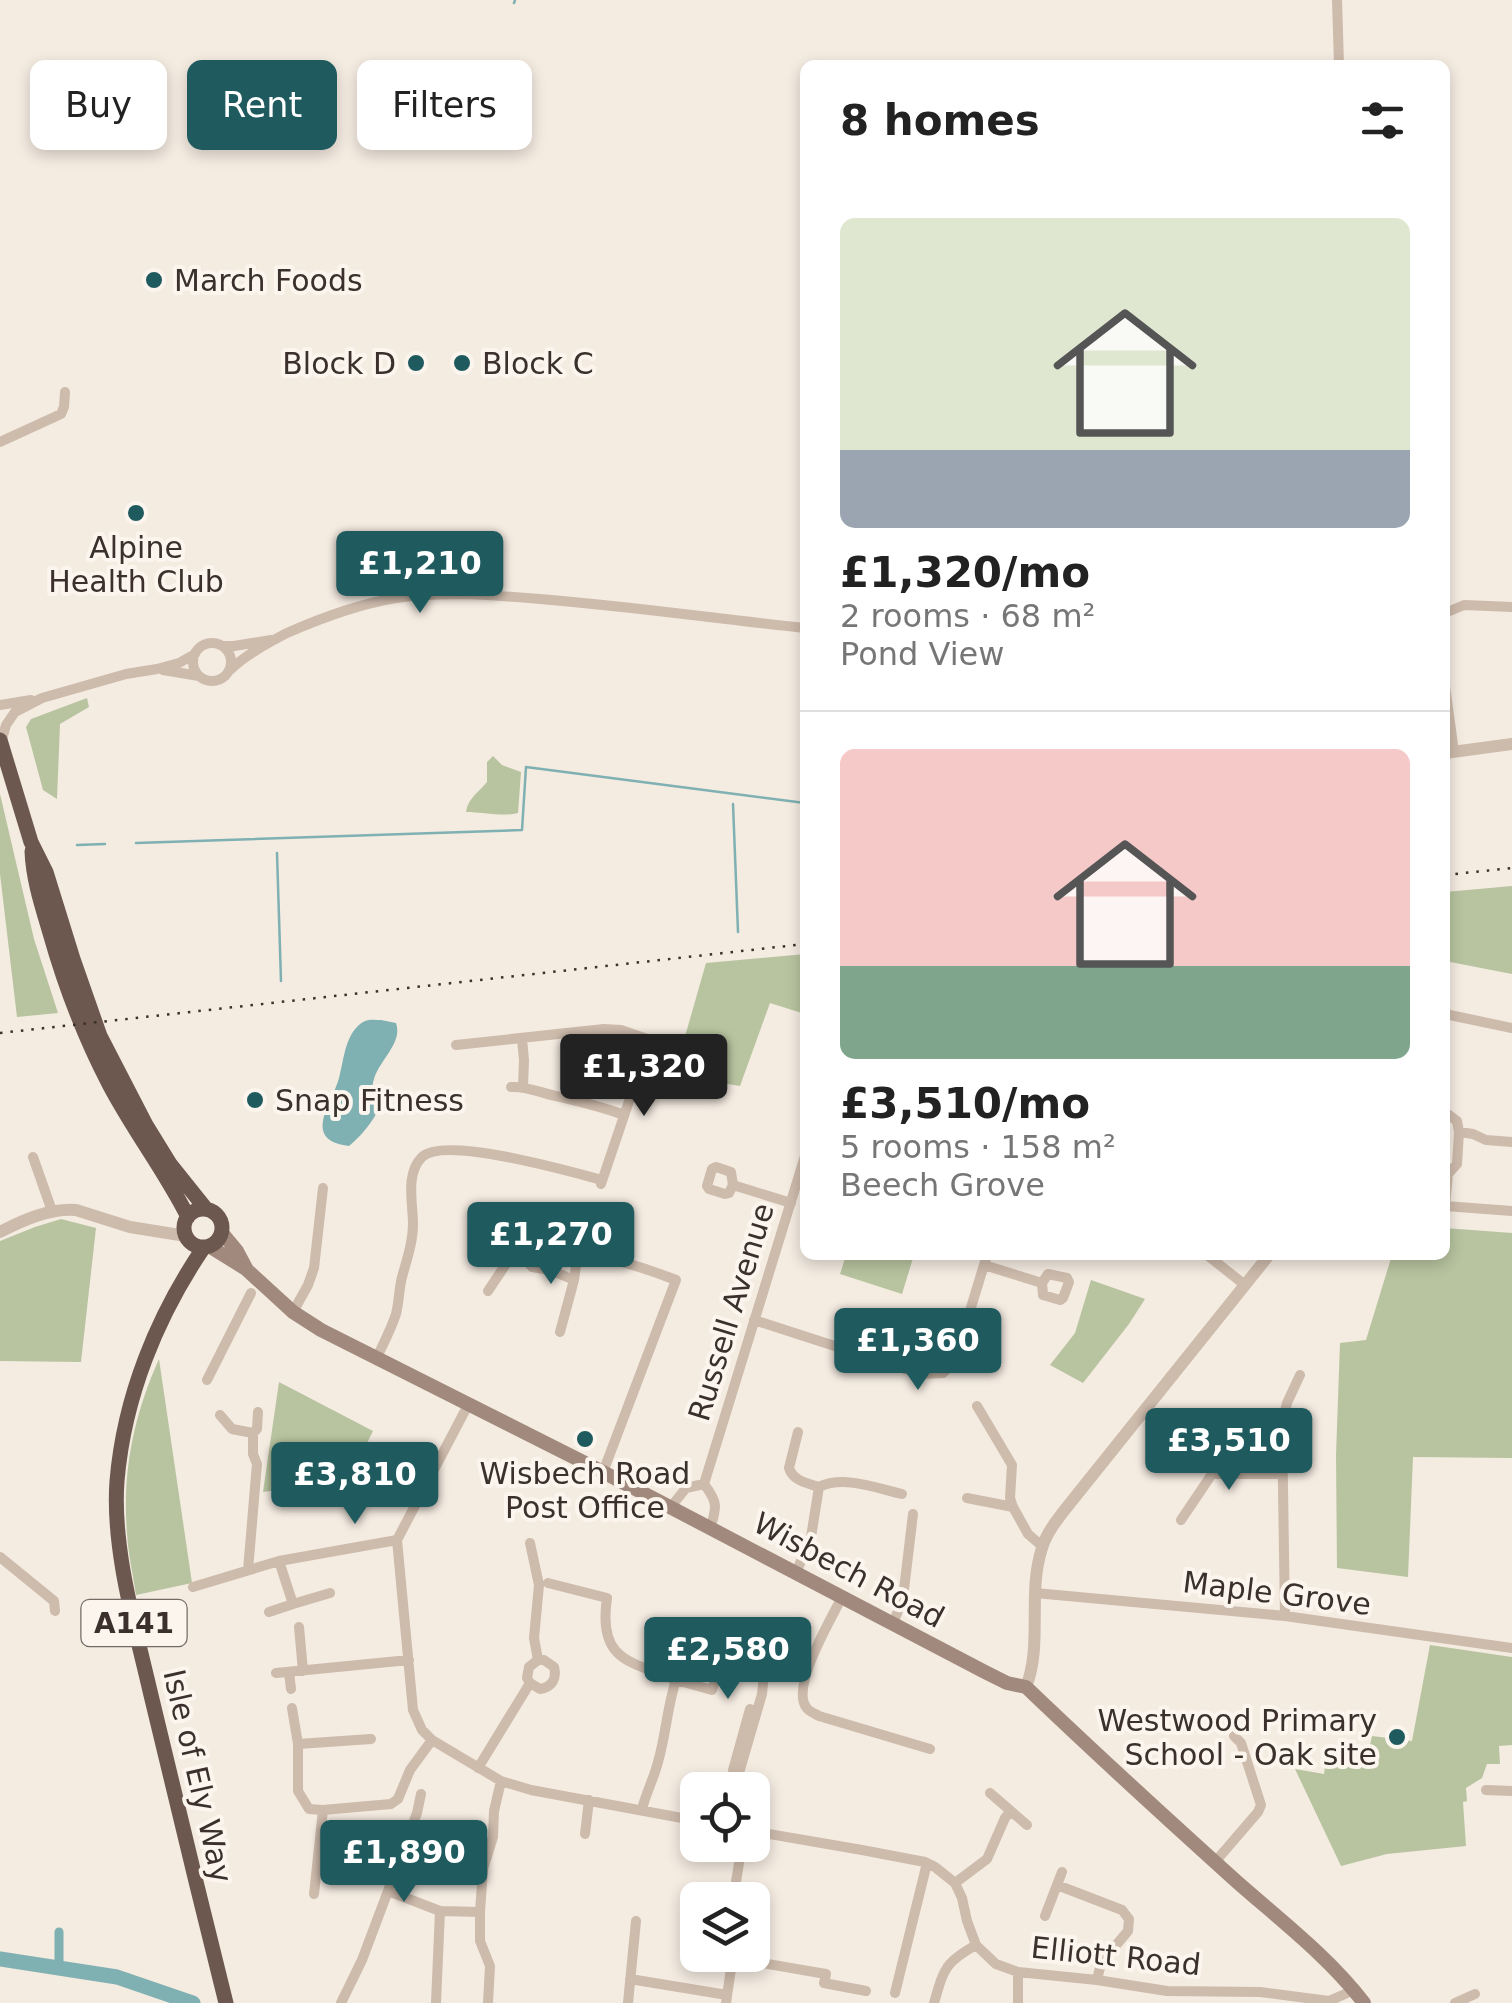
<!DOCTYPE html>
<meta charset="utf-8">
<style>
:root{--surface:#fff;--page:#f2f2f2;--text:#222;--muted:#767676;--line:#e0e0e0;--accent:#1f5a5e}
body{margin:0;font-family:"DejaVu Sans",sans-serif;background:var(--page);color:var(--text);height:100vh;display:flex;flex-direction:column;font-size:38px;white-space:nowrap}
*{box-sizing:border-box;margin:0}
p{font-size:32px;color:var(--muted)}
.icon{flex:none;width:55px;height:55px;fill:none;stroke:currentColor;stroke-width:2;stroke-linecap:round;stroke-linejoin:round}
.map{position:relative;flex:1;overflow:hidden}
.details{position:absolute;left:800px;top:60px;width:650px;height:1200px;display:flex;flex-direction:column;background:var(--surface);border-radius:15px;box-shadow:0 5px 15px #0003}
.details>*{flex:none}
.hud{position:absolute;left:30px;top:60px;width:620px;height:90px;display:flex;gap:20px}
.buttons{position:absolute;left:680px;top:1772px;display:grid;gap:20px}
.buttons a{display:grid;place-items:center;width:90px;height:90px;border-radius:15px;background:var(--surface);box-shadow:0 5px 15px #0003;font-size:50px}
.price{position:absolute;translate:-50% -85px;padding:0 22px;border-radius:10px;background:var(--accent);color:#fff;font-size:32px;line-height:65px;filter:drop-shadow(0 2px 5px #0008)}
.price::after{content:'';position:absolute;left:50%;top:60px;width:30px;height:22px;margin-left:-15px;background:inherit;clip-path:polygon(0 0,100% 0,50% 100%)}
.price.on{background:#222;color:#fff}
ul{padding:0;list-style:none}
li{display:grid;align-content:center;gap:20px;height:530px;padding:0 40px}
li+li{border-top:2px solid var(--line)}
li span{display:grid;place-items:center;height:310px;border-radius:15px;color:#555}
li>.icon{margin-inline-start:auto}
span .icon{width:180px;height:180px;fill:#fffc;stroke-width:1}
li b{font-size:42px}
h2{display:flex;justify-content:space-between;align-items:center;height:120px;padding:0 40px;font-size:42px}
.chip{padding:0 35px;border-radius:15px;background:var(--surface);box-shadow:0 5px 15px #0003;font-size:35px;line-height:90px}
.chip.on{background:var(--accent);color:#fff}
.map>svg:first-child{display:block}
</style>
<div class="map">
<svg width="1512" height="2003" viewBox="0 0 1512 2003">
<rect width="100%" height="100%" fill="#f4ebe1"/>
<path fill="#b8c4a0" d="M87 698 89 707 60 724 57 799 43 790 26 727 31 719Z
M493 756 502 765 521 772 518 813C504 817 482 812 466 812 468 798 479 792 487 782V762Z
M0 794 34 939 58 1013 17 1017 0 874Z
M1512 886V974L1445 961V892Z
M805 954V1014L770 1003 740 1086 674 1075 706 963Z
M61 1219 96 1228 81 1362 0 1361V1241L35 1227Z
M1445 1228 1512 1233V1458L1413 1457 1408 1577 1337 1568 1336 1455 1340 1343 1366 1340 1392 1255H1445Z
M846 1255H914L902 1294 840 1274Z
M1091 1280 1145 1299 1129 1324 1083 1383 1050 1365 1075 1333Z
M159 1359 192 1583 136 1595C133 1574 128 1554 127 1533 122 1471 134 1415 159 1359Z
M279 1382 373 1431 348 1481 263 1492Z
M1430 1645 1512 1657V1745L1499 1746 1500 1764H1487L1482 1778 1466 1788 1467 1801 1463 1802 1466 1846 1387 1854 1341 1866 1295 1769 1324 1774 1326 1761 1335 1762 1338 1746 1369 1750 1372 1736 1412 1741Z"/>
<path fill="#7fb0b2" d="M381 1020 396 1023C403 1043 380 1059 374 1079 368 1095 382 1104 375 1116 369 1126 359 1138 349 1146 301 1140 332 1104 339 1078 344 1060 345 1031 365 1021 370 1019 376 1020 381 1020Z"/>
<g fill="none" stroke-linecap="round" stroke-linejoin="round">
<path stroke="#7fb0b2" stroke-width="2.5" d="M514 3 515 0
M733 804 738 932
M136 843 522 830 526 767 805 803
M77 845 105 844
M277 853 281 981"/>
<path stroke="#7fb0b2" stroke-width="9" d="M59 1967V1932"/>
<path stroke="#7fb0b2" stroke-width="15" d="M0 1959 117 1977 193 2003"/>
<path stroke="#cdbbac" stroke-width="10" d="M1337 0 1339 65
M0 442 61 414 64 407 65 392
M1445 613 1464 605 1512 607
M193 662a19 19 0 1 1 38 0a19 19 0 1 1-38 0Z
M223 646H234L271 640
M163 670 199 676
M230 670C245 655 268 643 287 633 321 618 359 604 396 598 443 591 492 595 540 599 629 606 717 619 805 628
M1445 686 1454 752
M0 705 31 700
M1 743 6 725 15 712 42 698 126 674 157 669 179 663 195 654
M1445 1014 1512 1028
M522 1039 524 1060 523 1087
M456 1045 604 1029 621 1030 656 1042
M511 1087C529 1086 543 1094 560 1097 582 1102 603 1107 624 1115
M1445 1112 1457 1121 1459 1132 1457 1164 1448 1174 1445 1206 1512 1211
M1459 1132 1473 1134 1486 1140 1512 1142
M33 1157 52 1211
M601 1184 650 1039
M733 1185 729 1193 725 1194 709 1189 707 1186 712 1169 716 1167 731 1172 733 1185 791 1203
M482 1225C501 1224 511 1227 523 1242 541 1241 559 1247 577 1251 611 1258 643 1267 676 1280L603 1472
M516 1248 532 1267 550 1270 574 1280
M1207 1255 1245 1285
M984 1265 1042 1283 1048 1274 1067 1278 1069 1282 1063 1298 1060 1300 1043 1295 1042 1283
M488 1291 518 1246
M293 1312 308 1285 314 1268 323 1188
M754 1320 921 1374 943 1373 955 1360 987 1255
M560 1332 574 1280 578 1251
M377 1357C384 1343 391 1329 396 1314 399 1302 399 1289 402 1277 407 1259 413 1242 413 1224 413 1203 405 1174 422 1157 445 1135 571 1172 602 1180
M207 1380 251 1293
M977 1406 1012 1465 1010 1498 1013 1507
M220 1415 232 1429 253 1433 257 1429 258 1412
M798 1432 789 1468C793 1481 807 1483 819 1487 844 1475 876 1488 902 1494
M704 1484 805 1156
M967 1498 1013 1507 1028 1534 1042 1546
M670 1508 686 1488 704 1484C718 1502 717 1507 710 1529
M1181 1520 1212 1474H1283
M397 1540 413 1710 422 1730 432 1740 501 1781 531 1790 698 1821
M530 1543 539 1585 534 1638 538 1660
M0 1557 54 1601 55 1611
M279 1561 293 1604 330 1593
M248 1570 257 1464 253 1454V1433
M796 1573 811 1537 819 1487
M548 1583 607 1598C598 1659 627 1661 676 1680 667 1707 666 1735 658 1762 654 1778 646 1793 642 1809
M193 1587 279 1561 397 1540 468 1405
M1035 1593 1285 1616 1512 1648
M842 1597C831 1619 791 1686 806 1707 809 1712 814 1713 819 1716L930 1749
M269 1612 293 1604
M1285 1616 1282 1424 1287 1403 1300 1375
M893 1624 903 1598 913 1514
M299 1627 303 1671
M289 1672 291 1689
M276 1673 409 1660
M676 1680 712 1690 728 1636
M530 1683 540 1689C552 1687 557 1679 554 1667L544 1660H538
M292 1708 298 1744V1791L309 1809 323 1810
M298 1744 371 1739
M478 1768 530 1683 527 1678 529 1667 538 1660
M733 1770 750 1709
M734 1790 762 1694 765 1664
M1486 1790 1512 1791
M990 1793 1027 1825
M752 1831 862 1850 925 1862 935 1867 955 1883 962 1898 967 1921 976 1945 996 1964 1018 1972 1097 1980 1167 1991 1260 1992 1329 2001 1354 1990
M585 1834 589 1800
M1215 1862 1258 1812 1261 1805 1241 1743 1234 1736
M955 1883 987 1859 1005 1818 1010 1812
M1057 1885 1122 1910 1129 1919 1128 1931 1101 1963 1097 1980
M388 1891 440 1911 480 1912
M314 1894 323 1810 391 1804 398 1799 410 1770 432 1740
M733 1900 742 1845
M1045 1916 1062 1872
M733 1958 826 1974 824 1983 866 1991
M630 1979 727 1995
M895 1993 927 1863
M341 2003 362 1960 388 1891 417 1813 421 1794
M436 2003 440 1911
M488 2003 490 1966 480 1941V1912L483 1869 493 1837 494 1811 501 1781
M628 2003 636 1921
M726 2003 733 1955
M934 2003C944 1969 944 1963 976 1945
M1018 2003V1972
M1455 2003 1475 1994"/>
<path stroke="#cdbbac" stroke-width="12" d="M1445 753 1512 744
M0 1232C23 1220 50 1208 76 1210L130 1227 186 1236
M1026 1687C1043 1644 1027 1594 1042 1548 1047 1531 1060 1516 1071 1502L1269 1255"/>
<path stroke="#a18a7d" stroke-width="14" d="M222 1233 237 1251 246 1268
M209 1246 246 1269 293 1312 321 1330 603 1472 985 1672 1007 1683 1026 1687C1095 1753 1165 1817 1236 1881 1279 1919 1329 1957 1364 2003"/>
<path stroke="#6c584f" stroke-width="15" d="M0 740 31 842 46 872 73 959 100 1036 146 1125 170 1164 206 1209
M32 851C33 879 42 906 50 933 65 986 84 1036 109 1084 133 1130 165 1171 188 1217
M184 1228a19 19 0 1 1 38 0a19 19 0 1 1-38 0Z
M204 1247C157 1316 124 1397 117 1481 112 1548 135 1626 150 1691 175 1796 200 1899 226 2003"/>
<path stroke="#3b302b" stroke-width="2.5" stroke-dasharray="2.5 8" stroke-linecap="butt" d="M1445 875 1512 868
M0 1033 805 944"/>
</g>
<g fill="#1f5a5e" stroke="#fbf5ee" stroke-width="4">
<circle cx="154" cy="280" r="10"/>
<circle cx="416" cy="363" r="10"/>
<circle cx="462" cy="363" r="10"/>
<circle cx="136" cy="513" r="10"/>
<circle cx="255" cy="1100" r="10"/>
<circle cx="585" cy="1439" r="10"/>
<circle cx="1397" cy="1737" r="10"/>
</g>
<g text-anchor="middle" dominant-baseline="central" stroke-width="8" stroke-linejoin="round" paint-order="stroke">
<rect fill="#fbf5ee" stroke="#756b66" stroke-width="2.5" x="81.5" y="1600" width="105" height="46" rx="8"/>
<g font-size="28" font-weight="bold" fill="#3b302b">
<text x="134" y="1623">A141</text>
</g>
<g font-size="30" fill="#3b302b" stroke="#fbf5ee" text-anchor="start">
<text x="174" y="280">March Foods</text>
<text x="396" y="363" text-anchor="end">Block D</text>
<text x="482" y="363">Block C</text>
<text x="136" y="547" text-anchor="middle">Alpine<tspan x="136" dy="34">Health Club</tspan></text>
<text x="275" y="1100">Snap Fitness</text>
<text x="585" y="1473" text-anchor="middle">Wisbech Road<tspan x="585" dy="34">Post Office</tspan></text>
<text x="1377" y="1720" text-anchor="end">Westwood Primary<tspan x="1377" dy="34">School - Oak site</tspan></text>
</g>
<g font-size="30" fill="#3b302b" stroke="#fbf5ee">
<text transform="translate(731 1312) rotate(-73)">Russell Avenue</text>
<text transform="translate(849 1570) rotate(28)">Wisbech Road</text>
<text transform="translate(1277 1593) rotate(7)">Maple Grove</text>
<text transform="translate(198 1776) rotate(77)">Isle of Ely Way</text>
<text transform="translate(1116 1956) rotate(6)">Elliott Road</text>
</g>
</g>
</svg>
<div class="buttons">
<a><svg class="icon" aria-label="locate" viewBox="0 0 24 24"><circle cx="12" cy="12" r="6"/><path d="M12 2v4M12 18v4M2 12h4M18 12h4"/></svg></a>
<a><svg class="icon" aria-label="layers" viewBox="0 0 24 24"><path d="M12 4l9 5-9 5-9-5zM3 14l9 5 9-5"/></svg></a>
</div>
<b class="price" style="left:420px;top:616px">£1,210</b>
<b class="price on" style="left:644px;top:1119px">£1,320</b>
<b class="price" style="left:551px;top:1287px">£1,270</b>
<b class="price" style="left:918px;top:1393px">£1,360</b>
<b class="price" style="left:1229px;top:1493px">£3,510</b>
<b class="price" style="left:355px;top:1527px">£3,810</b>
<b class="price" style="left:728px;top:1702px">£2,580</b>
<b class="price" style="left:404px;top:1905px">£1,890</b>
<div class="hud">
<a class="chip">Buy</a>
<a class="chip on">Rent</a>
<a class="chip">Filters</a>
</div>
<section class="details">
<h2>8 homes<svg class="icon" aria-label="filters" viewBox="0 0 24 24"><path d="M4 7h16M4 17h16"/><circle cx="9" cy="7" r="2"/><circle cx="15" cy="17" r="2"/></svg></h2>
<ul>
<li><span style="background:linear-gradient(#dfe7d0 75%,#9aa5b1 0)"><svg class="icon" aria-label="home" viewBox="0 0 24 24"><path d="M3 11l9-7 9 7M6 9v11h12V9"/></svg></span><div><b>£1,320/mo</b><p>2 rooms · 68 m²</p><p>Pond View</p></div></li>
<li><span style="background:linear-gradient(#f6c9c9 70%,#7fa58c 0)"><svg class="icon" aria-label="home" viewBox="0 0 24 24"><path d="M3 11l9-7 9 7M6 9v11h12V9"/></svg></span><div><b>£3,510/mo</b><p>5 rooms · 158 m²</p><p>Beech Grove</p></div></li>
</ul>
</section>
</div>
